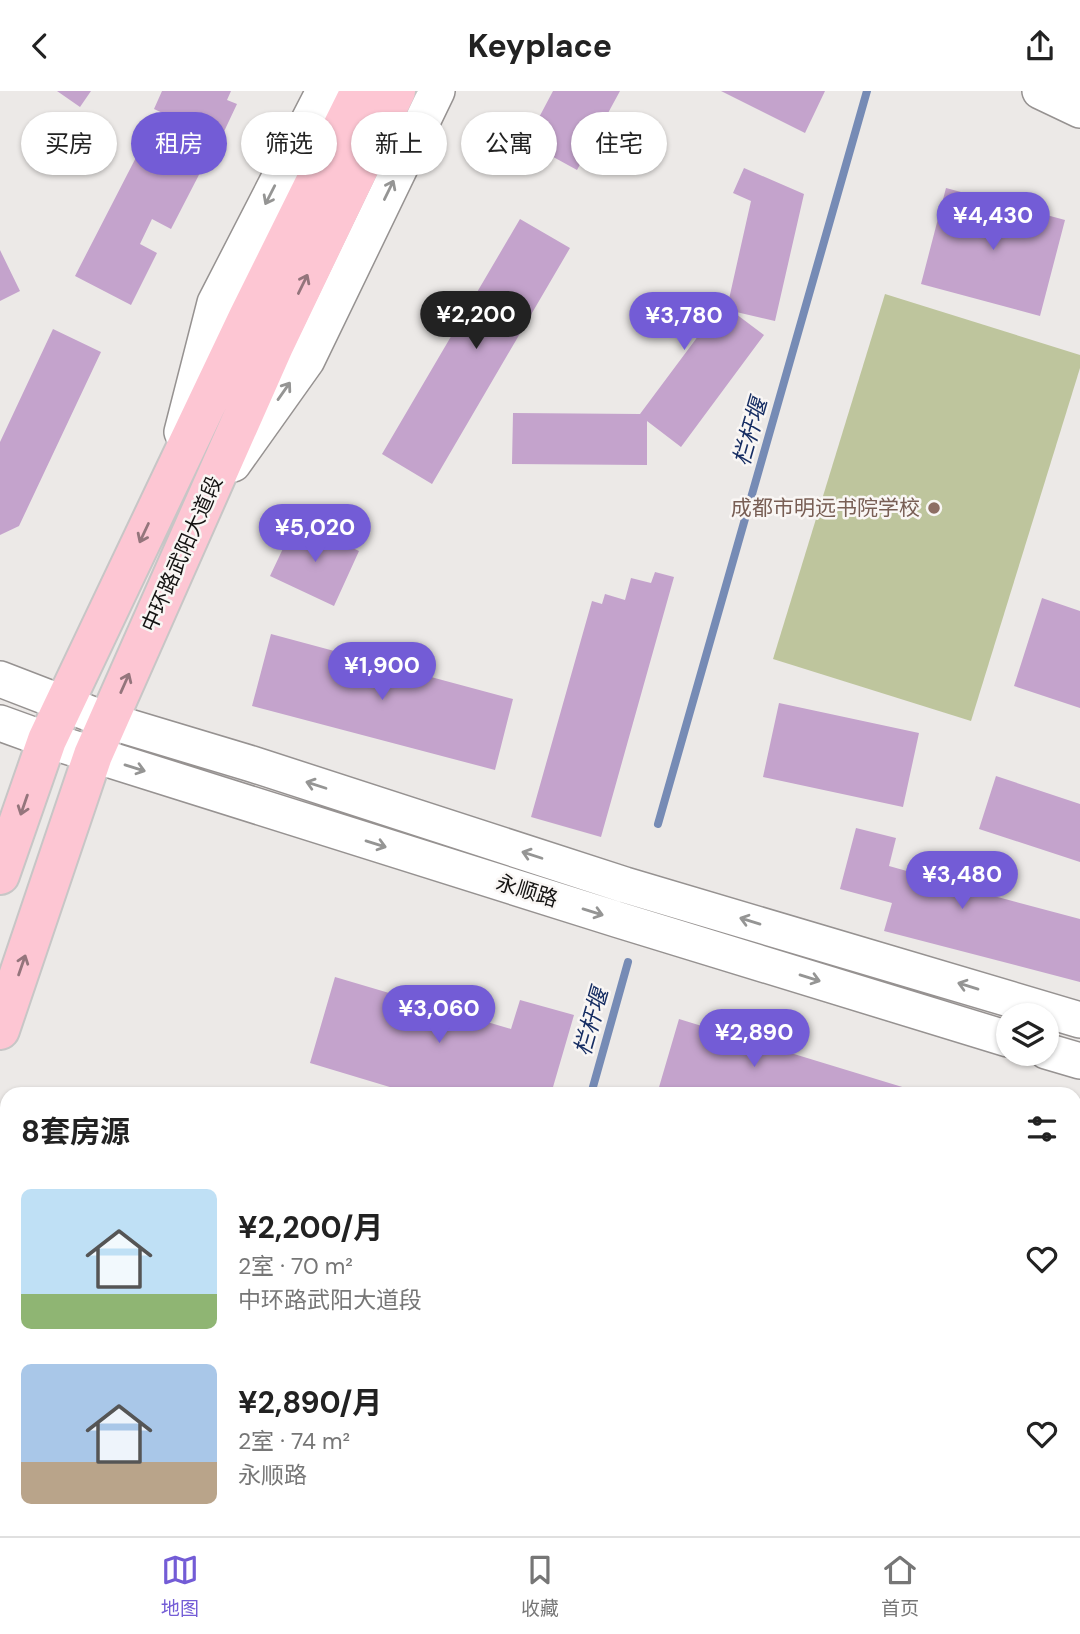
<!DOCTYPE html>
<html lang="zh">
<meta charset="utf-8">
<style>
:root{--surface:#fff;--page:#f6f6f6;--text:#222;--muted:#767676;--line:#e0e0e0;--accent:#735cd6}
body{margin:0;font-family:"DM Sans","Noto Sans SC",sans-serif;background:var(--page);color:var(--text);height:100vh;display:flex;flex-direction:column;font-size:26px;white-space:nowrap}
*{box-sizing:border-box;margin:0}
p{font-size:23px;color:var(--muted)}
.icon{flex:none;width:38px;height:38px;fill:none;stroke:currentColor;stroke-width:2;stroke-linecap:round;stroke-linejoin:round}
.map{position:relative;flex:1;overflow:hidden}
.details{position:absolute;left:0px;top:996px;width:1082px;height:450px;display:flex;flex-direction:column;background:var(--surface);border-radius:21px 21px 0 0;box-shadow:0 2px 5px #0004}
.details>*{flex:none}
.top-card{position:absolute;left:21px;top:21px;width:700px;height:63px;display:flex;gap:14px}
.fabs{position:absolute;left:996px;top:912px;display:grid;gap:14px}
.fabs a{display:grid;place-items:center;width:63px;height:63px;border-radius:50%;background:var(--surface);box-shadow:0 2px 5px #0004;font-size:35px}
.price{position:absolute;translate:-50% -60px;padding:0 16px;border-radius:24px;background:var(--accent);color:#fff;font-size:23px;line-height:46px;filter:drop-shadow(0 2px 4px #0008)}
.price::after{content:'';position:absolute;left:50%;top:42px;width:21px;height:16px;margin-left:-10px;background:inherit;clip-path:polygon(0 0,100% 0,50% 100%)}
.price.selected{background:#222;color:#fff}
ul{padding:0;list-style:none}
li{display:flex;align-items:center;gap:21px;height:175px;padding:0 21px}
li span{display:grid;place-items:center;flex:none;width:196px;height:140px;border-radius:10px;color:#555}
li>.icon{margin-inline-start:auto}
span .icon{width:84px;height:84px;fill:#fffc;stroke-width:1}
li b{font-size:30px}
h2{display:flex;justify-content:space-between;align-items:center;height:84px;padding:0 21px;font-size:30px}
.pill{padding:0 24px;border-radius:32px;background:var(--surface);box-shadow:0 2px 5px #0004;font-size:24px;line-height:63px}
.pill.selected{background:var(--accent);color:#fff}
header{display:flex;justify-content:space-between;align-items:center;height:91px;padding:0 21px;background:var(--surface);font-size:32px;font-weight:700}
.tab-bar{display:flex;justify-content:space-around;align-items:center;height:98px;border-top:2px solid var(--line);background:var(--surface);font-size:19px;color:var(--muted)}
.tab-bar a{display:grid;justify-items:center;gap:4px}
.tab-bar .selected{color:var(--accent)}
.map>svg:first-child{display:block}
</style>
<header><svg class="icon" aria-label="back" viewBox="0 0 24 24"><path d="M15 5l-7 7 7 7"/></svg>Keyplace<svg class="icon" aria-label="share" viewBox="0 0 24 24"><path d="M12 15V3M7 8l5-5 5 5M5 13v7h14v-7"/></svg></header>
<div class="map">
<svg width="1080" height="1445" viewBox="0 0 1080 1445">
<rect width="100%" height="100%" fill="#ece9e7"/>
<path fill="#bec59d" d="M885 203 1080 264V277L971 630 773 568Z"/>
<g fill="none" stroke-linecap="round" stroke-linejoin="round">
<path stroke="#768bb5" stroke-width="8" d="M658 733 867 0
M591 1003 628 871"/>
</g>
<path fill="#c4a3cc" d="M57 0H91L80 16Z
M162 0H231L227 9 237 13 220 49 154 18Z
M553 0H620L577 79 526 51Z
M721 0H825L805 42Z
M146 47 203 76 171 138 152 128 140 153 157 162 131 214 75 185Z
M744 77 804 103 775 230 732 220 764 244 681 356 647 330V374L512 373 513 322 640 323 722 213 727 217 751 110 733 102Z
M946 97 1065 129 1040 225 921 193Z
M520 128 570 157 432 393 382 363Z
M0 159 20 200 0 210Z
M53 238 101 261 19 435 0 444V351Z
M296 430 359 460 334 515 270 485Z
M655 481 674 486 601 746 531 726 592 510 602 513 605 503 625 509 631 487 651 492Z
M1042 507 1080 520V617L1014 595Z
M271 543 513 608 495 679 252 615Z
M779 612 919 642 903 716 763 686Z
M996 685 1080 713V771L979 738Z
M856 737 896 747 889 775 921 784 925 766 984 782 979 801 1080 828V891L884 840 892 812 840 798Z
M335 886 511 938 520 909 574 924 551 1003H413L310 972Z
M679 928 922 1002V1003H657Z
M1074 1048 1080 1050V1190L1074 1188Z
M0 1400 7 1402V1438H10L8 1445H0Z
M129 1438H137L158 1445H128Z
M654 1438H835L832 1445H652Z"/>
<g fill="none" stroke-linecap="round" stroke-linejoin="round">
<defs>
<path id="street" d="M0 1325 7 1327
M372 1438 394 1445"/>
<path id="secondary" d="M1040 0 1080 19
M182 341 215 212 324 0
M233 373 307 269 437 0
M0 588 109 630 252 673 625 794 1080 929
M0 632 47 649 619 829 1008 948
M1046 960 1080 970"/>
<path id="primary" d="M0 784 47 649 248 226 360 0
M0 939 93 664 274 255 396 0"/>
</defs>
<use href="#street" stroke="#969291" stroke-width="28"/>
<use href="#secondary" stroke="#969291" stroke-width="38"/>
<use href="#primary" stroke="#c7c6c6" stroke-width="42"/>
<use href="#street" stroke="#fff" stroke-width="24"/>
<use href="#secondary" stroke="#fff" stroke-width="35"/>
<use href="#primary" stroke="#fdc6d3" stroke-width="38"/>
</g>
<defs><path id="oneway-shaft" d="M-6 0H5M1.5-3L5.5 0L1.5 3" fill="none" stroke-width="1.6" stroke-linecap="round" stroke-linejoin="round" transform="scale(1.75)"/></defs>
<g stroke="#959594">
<use href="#oneway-shaft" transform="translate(389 99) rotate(-64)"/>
<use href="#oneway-shaft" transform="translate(270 104) rotate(117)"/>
<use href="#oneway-shaft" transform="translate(284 300) rotate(-55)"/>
<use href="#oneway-shaft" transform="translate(135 677) rotate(17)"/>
<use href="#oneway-shaft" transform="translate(316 694) rotate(-162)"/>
<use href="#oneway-shaft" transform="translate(376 753) rotate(17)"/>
<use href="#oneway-shaft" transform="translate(532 764) rotate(-162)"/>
<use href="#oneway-shaft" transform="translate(593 821) rotate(17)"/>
<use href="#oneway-shaft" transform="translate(750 830) rotate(-163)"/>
<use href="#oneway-shaft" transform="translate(810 887) rotate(17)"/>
<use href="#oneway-shaft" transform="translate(968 895) rotate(-163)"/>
</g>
<g stroke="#94757c">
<use href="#oneway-shaft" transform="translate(303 193) rotate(-64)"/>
<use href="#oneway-shaft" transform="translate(144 442) rotate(115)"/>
<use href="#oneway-shaft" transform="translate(125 592) rotate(-66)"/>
<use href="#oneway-shaft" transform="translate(24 714) rotate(109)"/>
<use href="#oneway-shaft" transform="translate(22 874) rotate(-71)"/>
</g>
<circle fill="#8d6e63" stroke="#f9f6f4" stroke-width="2.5" cx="934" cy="417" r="7"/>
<g text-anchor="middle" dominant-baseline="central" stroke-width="5" stroke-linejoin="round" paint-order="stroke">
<g font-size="21" fill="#785e54" stroke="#f9f6f4" text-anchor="end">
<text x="920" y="417">成都市明远书院学校</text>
</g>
<g font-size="21" fill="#141312" stroke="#f9f6f4">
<text transform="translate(182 463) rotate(-66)">中环路武阳大道段</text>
<text transform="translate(527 800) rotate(17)">永顺路</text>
</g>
<g font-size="23" font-style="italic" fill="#182f64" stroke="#f9f6f4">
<text transform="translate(750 341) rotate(-74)">栏杆堰</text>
<text transform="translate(591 931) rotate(-74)">栏杆堰</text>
</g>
</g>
</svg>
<div class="fabs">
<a><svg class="icon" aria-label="layers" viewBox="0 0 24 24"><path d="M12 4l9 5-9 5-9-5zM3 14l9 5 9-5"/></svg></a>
</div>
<b class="price" style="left:993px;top:161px">¥4,430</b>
<b class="price selected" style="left:476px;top:260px">¥2,200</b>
<b class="price" style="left:684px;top:261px">¥3,780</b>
<b class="price" style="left:315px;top:473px">¥5,020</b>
<b class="price" style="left:382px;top:611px">¥1,900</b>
<b class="price" style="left:962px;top:820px">¥3,480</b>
<b class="price" style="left:439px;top:954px">¥3,060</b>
<b class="price" style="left:754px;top:978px">¥2,890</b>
<div class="top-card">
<a class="pill">买房</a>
<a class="pill selected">租房</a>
<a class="pill">筛选</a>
<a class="pill">新上</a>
<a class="pill">公寓</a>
<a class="pill">住宅</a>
</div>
<section class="details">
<h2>8套房源<svg class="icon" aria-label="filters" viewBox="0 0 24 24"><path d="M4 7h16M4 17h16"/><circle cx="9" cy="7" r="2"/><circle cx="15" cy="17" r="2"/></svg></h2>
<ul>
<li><span style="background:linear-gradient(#bfe0f5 75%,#8fb573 0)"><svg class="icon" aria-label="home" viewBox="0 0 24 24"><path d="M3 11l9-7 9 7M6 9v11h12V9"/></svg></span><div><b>¥2,200/月</b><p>2室 · 70 m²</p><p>中环路武阳大道段</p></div><svg class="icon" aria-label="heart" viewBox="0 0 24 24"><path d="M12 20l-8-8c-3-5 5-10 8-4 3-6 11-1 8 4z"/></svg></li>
<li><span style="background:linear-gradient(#a9c7e8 70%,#b9a48a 0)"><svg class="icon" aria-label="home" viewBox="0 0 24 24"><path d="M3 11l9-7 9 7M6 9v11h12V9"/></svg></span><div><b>¥2,890/月</b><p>2室 · 74 m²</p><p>永顺路</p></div><svg class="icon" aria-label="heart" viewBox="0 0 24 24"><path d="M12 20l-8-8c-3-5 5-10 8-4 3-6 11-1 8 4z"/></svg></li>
</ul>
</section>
</div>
<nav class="tab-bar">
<a class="selected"><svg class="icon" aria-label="map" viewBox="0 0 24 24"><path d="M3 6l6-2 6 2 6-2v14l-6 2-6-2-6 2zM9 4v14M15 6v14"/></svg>地图</a>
<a><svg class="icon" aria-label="saved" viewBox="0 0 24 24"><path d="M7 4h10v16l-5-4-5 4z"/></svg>收藏</a>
<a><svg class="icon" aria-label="home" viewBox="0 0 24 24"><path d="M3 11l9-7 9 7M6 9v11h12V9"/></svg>首页</a>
</nav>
